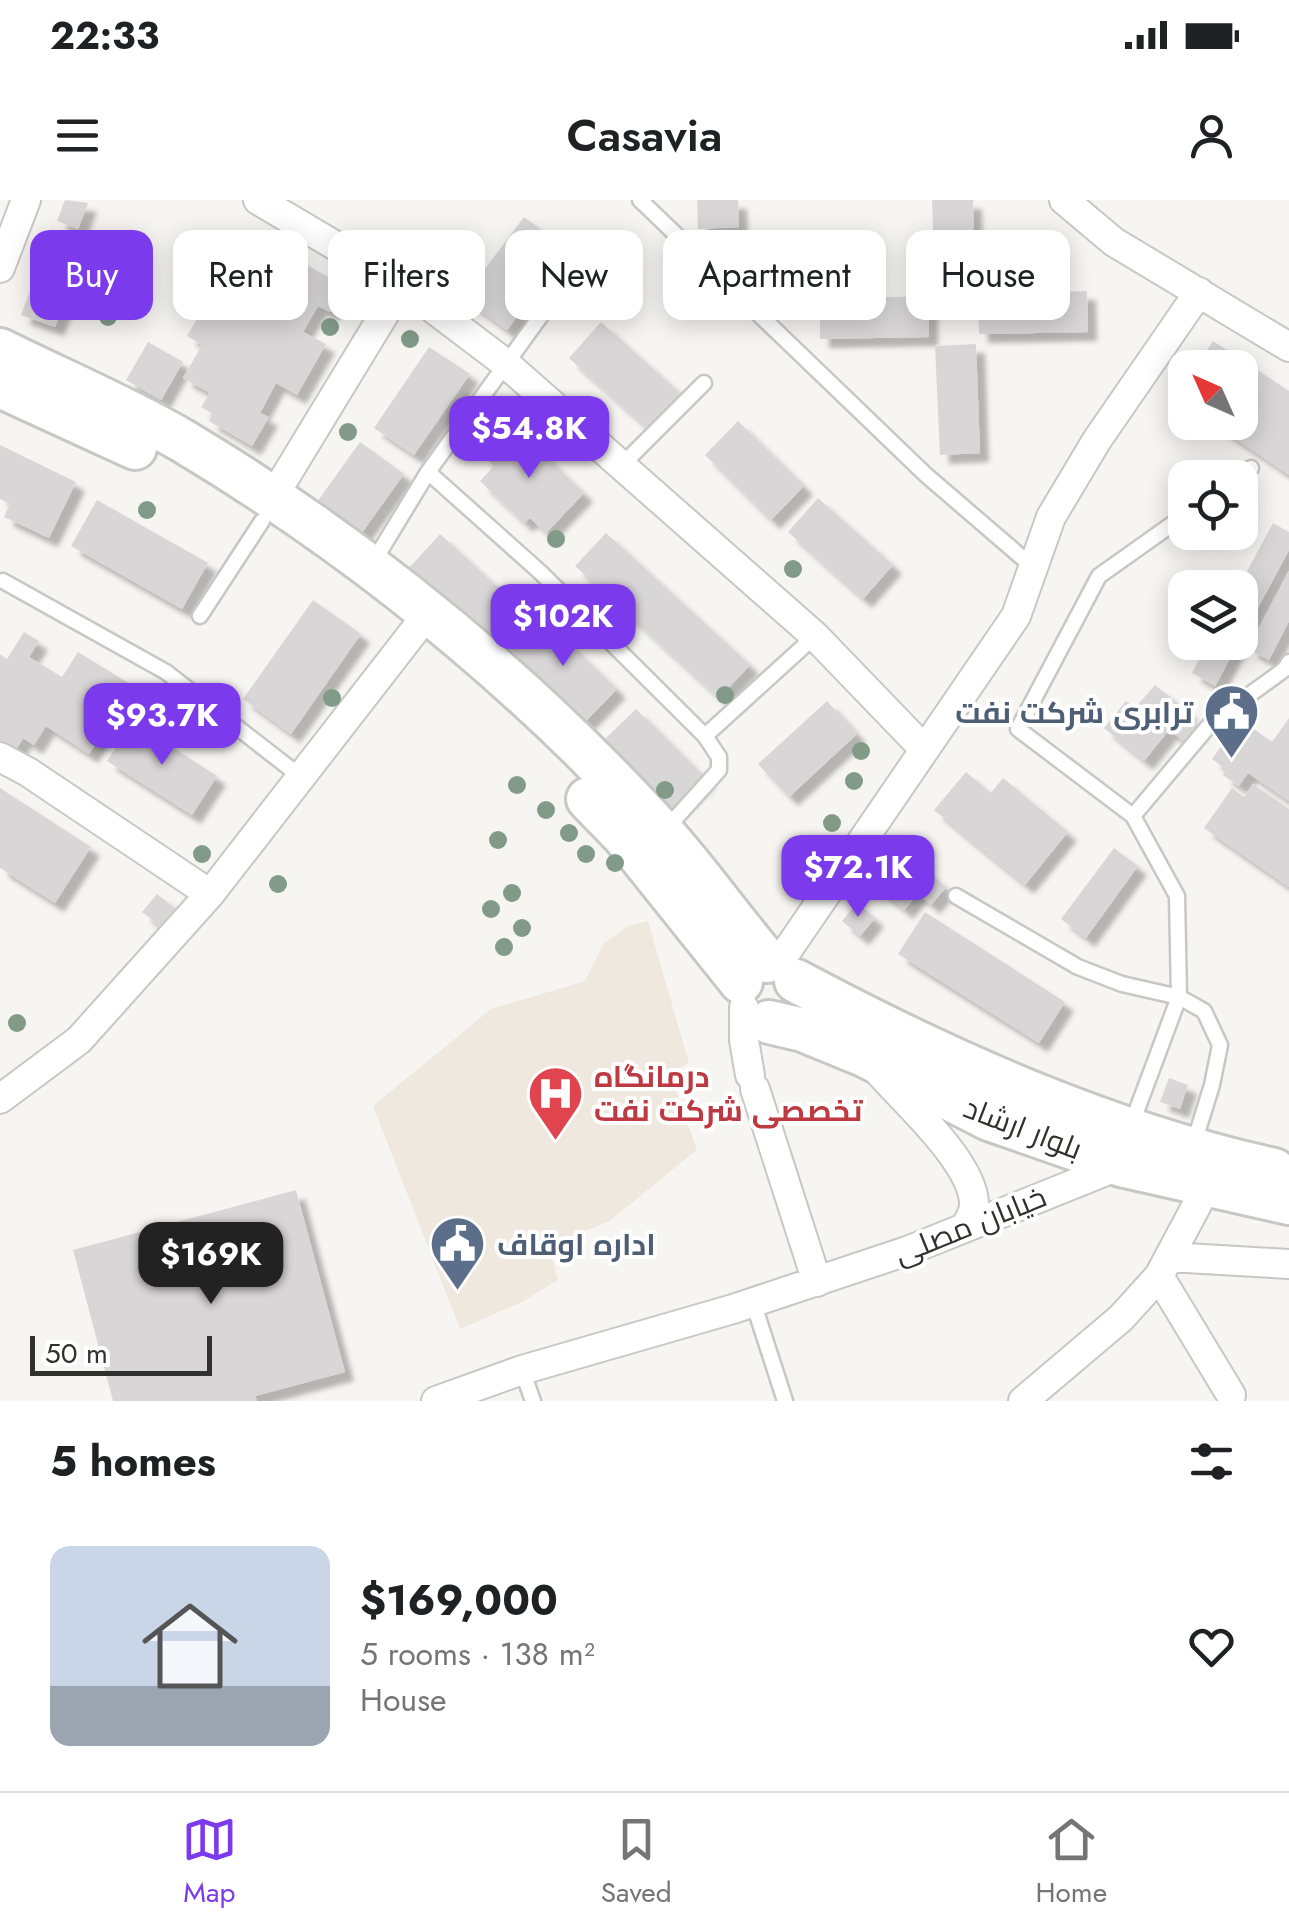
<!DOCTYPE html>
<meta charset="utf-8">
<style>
:root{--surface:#fff;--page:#f2f2f2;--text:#202124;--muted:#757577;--line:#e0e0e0;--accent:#7c3aed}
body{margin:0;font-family:Jost,Cairo,sans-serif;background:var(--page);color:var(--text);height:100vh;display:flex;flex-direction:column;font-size:38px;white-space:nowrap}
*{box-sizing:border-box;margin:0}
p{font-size:32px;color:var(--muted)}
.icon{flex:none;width:55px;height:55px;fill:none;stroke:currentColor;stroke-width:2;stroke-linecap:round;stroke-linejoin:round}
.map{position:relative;height:1201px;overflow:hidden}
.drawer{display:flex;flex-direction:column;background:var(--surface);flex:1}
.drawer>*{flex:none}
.banner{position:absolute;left:30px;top:30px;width:1230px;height:90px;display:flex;gap:20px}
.needle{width:65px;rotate:315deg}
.controls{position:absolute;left:1168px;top:150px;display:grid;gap:20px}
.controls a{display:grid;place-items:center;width:90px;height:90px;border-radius:20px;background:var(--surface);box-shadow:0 5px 25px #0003;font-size:50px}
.scale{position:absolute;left:30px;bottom:25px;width:182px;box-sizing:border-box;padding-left:10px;border:5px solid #30302f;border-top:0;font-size:28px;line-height:35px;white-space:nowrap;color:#30302f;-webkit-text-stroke:8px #fff;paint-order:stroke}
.price{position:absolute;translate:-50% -85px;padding:0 22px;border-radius:20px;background:var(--accent);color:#fff;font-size:32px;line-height:65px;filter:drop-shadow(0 2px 5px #0008)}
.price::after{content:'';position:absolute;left:50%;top:60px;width:30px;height:22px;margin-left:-15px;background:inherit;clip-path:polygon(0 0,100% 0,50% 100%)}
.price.on{background:#222;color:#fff}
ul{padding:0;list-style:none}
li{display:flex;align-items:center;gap:30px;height:250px;padding:0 50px}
li span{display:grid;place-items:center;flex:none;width:280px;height:200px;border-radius:20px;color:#555}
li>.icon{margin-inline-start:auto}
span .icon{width:120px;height:120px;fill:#fffc;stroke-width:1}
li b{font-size:42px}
h2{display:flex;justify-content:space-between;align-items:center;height:120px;padding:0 50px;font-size:42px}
.pill{padding:0 35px;border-radius:20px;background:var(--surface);box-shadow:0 5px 25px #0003;font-size:35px;line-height:90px}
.pill.on{background:var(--accent);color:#fff}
.status{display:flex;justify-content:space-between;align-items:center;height:70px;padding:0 50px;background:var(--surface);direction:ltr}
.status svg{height:28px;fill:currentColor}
header{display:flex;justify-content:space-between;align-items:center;height:130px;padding:0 50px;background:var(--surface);font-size:45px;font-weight:600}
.tabs{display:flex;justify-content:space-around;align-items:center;height:140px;border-top:2px solid var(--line);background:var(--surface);font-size:28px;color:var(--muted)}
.tabs a{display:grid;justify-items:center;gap:5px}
.tabs .on{color:var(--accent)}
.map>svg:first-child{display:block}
</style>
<div class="status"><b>22:33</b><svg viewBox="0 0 49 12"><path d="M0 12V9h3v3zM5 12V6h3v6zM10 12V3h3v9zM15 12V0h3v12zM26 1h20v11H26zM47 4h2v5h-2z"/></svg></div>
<header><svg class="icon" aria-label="menu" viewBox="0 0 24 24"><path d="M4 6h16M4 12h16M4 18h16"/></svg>Casavia<svg class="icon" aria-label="person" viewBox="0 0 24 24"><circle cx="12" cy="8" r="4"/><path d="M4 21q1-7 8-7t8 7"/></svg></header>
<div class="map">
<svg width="1289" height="1201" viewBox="0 0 1289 1201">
<defs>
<filter id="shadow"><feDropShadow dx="9" dy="9" stdDeviation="2.5" flood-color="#0004"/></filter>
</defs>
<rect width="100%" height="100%" fill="#f7f5f2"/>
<path fill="#eee8de" d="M648 721 689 863 670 873 697 950 608 1022 549 1045 558 1080 522 1102 460 1129 373 906 491 809 585 781 604 743 628 726Z"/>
<path fill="#d9d6d8" filter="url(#shadow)" d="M65 0 88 3 78 29 57 21Z
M697 0H738L739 27 698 29Z
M932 0H973L975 88 935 89Z
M524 17 567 49 507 130 463 98Z
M291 56 344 86 330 112 318 106 303 132 326 144 297 195 276 183 260 213 269 217 252 246 209 221 213 214 201 207 210 193 183 178 202 145 187 136 216 86 229 94 249 58 280 75Z
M34 80 68 93 55 127 21 115Z
M1087 91 1088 132 979 134 978 93Z
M929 96V137L820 139V99Z
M601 122 680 193 648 229 569 158Z
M1213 141 1289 191V275L1211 222H1240V168H1195Z
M148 142 183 162 161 200 126 180Z
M976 144 980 253 940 255 935 146Z
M429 147 470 174 414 255 374 228Z
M1185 182V205L1174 198Z
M738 221 804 286 771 320 705 255Z
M513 225 584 293 546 333 530 318 524 323 480 281 494 266 483 256Z
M360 242 404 274 356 341 312 309Z
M0 245 76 282 49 338 4 317 10 304 0 299Z
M818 298 893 365 863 399 788 332Z
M97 300 208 363 182 409 71 346Z
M1273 323 1289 332V350L1240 441 1238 388Z
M606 333 750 465 719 498 575 366Z
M440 334 517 405 484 440 407 370Z
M1289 371V421L1269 460 1248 449Z
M313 400 361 434 291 534 243 499Z
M541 417 617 489 585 522 510 449Z
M24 432 39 441 29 457 62 477 78 452 133 486 89 554 46 526 34 545 23 538 10 560 0 553V454L7 459Z
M1208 442H1239L1215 486 1192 473Z
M1155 485 1189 512 1185 516 1199 527 1186 543 1169 530 1144 561 1104 528 1126 501 1135 508Z
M827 501 857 534 789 597 758 564Z
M636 509 706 579 674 610 605 539Z
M1289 518V601L1248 573 1239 586 1223 575 1227 570 1212 559 1223 544 1237 554 1254 529 1272 542Z
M133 522 217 576 192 615 107 561Z
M966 572 991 593 1003 578 1068 632 1025 685 934 610Z
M1253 584 1289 609V687L1204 628 1232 588 1244 597Z
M0 588 91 647 55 703 0 668Z
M1114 648 1138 666 1086 738 1061 719Z
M902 649 946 687 931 705 918 694 904 710 873 684Z
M157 694 176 709 162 728 142 712Z
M857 703 875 718 860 736 842 721Z
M925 712 1065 802 1039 843 898 754Z
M1169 878 1188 885 1180 909 1160 902Z
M296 990 345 1172 255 1196 257 1201H113L73 1050Z"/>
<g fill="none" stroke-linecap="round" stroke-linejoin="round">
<defs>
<path id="service" d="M640 0 926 275 1033 367
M623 264 704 183
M428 272 540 372 705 536 719 557V570L666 629
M1238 278 1251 268
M374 361 428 272 584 56
M3 381 166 472 301 577
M200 416 262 321
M705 536 815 436
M1133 616 1018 529 1099 376 1185 315
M956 696 1078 767 1122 784 1179 797 1204 811 1220 845 1212 885 1194 943
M1132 923 1179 797 1177 696 1133 616 1212 522 1285 469 1289 462
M753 1102 785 1201
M522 1170 533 1201"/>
<path id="minor" d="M258 0 402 85 505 163 815 436 923 548
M1064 0 1114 42 1289 147
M0 68 26 0
M273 297 402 85
M0 557 28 572 210 694
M778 764 1016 416 1051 317 1097 240 1199 92
M744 808V840L750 875
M878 871C905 902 975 964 974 1005 974 1013 969 1020 965 1027
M755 889 817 1082
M0 899 79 840 210 694 429 412
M1169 1057 1289 1064
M1159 1076 1231 1195
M436 1201 522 1170 733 1109 907 1051 1121 965
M1023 1201 1121 1118 1159 1076 1208 984"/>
<path id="primary" d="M0 150C60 180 125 207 183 241 360 347 522 479 662 632 699 673 731 719 767 761
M0 186 135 248
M588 599 624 636 741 782
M796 781C946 861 1107 933 1274 970
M769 822 803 830 864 855 989 919 1121 965 1289 1003"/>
</defs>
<use href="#service" stroke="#c9c7c4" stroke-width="19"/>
<use href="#minor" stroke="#c9c7c4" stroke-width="32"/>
<use href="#primary" stroke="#c9c7c4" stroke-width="48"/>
<use href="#service" stroke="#fff" stroke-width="14"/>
<use href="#minor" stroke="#fff" stroke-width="28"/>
<use href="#primary" stroke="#fff" stroke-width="42"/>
</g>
<g fill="#819b88">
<circle cx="108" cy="117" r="9"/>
<circle cx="330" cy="127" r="9"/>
<circle cx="410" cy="139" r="9"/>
<circle cx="348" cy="232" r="9"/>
<circle cx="147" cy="310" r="9"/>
<circle cx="556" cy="339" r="9"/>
<circle cx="793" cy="369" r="9"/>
<circle cx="518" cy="394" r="9"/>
<circle cx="725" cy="495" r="9"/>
<circle cx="332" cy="498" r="9"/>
<circle cx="861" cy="551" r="9"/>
<circle cx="854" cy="581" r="9"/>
<circle cx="517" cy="585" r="9"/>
<circle cx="665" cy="590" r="9"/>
<circle cx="546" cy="610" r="9"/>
<circle cx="832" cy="623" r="9"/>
<circle cx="569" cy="633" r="9"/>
<circle cx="498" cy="640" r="9"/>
<circle cx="202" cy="654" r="9"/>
<circle cx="586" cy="654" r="9"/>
<circle cx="615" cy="663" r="9"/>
<circle cx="278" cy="684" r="9"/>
<circle cx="512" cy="693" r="9"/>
<circle cx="491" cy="709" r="9"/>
<circle cx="522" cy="728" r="9"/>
<circle cx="504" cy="747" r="9"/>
<circle cx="17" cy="823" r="9"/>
</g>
<defs>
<symbol id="civic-pin" viewBox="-11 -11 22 30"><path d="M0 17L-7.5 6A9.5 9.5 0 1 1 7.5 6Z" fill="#5c6f8a" stroke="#fff"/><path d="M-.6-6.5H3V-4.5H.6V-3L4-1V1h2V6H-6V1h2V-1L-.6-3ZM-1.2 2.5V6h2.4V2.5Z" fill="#fff"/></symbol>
<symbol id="hospital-pin" viewBox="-11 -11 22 30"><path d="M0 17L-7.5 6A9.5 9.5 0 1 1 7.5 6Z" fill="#e0444e" stroke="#fff"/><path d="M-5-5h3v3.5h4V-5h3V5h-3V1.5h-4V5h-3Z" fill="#fff"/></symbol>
</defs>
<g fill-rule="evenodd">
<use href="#civic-pin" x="1200" y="480" width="63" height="86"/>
<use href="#hospital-pin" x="524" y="862" width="63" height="86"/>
<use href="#civic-pin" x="426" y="1012" width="63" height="86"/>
</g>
<g text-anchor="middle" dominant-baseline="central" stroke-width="8" stroke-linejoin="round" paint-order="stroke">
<g font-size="30" font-weight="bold" fill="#4e5e75" stroke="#fff" text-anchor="end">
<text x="1193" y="512">ترابری شرکت نفت</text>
<text x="497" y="1044" text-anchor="start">اداره اوقاف</text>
</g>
<g font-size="30" font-weight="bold" fill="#be3a42" stroke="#fff" text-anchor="start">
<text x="594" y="876">درمانگاه<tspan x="594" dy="34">تخصصی شرکت نفت</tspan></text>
</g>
<g font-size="30" fill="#30302f" stroke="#fff">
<text transform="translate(1023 928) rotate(21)">بلوار ارشاد</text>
<text transform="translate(970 1025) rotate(-22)">خیابان مصلی</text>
</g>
</g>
</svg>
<div class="controls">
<a><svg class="needle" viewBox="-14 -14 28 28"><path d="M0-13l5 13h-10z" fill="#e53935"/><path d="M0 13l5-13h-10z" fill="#757577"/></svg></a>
<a><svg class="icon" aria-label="locate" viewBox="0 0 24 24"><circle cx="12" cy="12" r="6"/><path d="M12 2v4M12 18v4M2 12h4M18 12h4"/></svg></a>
<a><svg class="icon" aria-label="layers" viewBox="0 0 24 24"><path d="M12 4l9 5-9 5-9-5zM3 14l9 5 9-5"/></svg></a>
</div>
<div class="scale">50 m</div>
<b class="price" style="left:529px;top:281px">$54.8K</b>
<b class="price" style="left:563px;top:469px">$102K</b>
<b class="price" style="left:162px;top:568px">$93.7K</b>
<b class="price" style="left:858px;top:720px">$72.1K</b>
<b class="price on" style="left:211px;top:1107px">$169K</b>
<div class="banner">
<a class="pill on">Buy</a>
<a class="pill">Rent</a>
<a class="pill">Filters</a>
<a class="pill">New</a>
<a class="pill">Apartment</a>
<a class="pill">House</a>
</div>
</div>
<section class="drawer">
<h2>5 homes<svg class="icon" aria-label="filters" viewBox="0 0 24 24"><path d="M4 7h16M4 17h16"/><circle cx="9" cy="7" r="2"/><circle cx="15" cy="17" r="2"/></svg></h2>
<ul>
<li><span style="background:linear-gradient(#c9d6e8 70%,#9aa5b1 0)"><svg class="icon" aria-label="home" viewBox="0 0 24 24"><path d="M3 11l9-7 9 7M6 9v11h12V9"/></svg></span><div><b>$169,000</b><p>5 rooms · 138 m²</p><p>House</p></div><svg class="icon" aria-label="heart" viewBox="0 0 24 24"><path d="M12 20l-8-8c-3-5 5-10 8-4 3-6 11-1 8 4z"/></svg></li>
</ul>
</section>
<nav class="tabs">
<a class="on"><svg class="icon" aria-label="map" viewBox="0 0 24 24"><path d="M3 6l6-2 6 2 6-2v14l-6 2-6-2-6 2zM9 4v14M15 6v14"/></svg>Map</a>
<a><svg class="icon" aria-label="saved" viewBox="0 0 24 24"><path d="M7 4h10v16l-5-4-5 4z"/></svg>Saved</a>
<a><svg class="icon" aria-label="home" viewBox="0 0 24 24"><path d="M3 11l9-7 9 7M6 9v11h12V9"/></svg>Home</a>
</nav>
